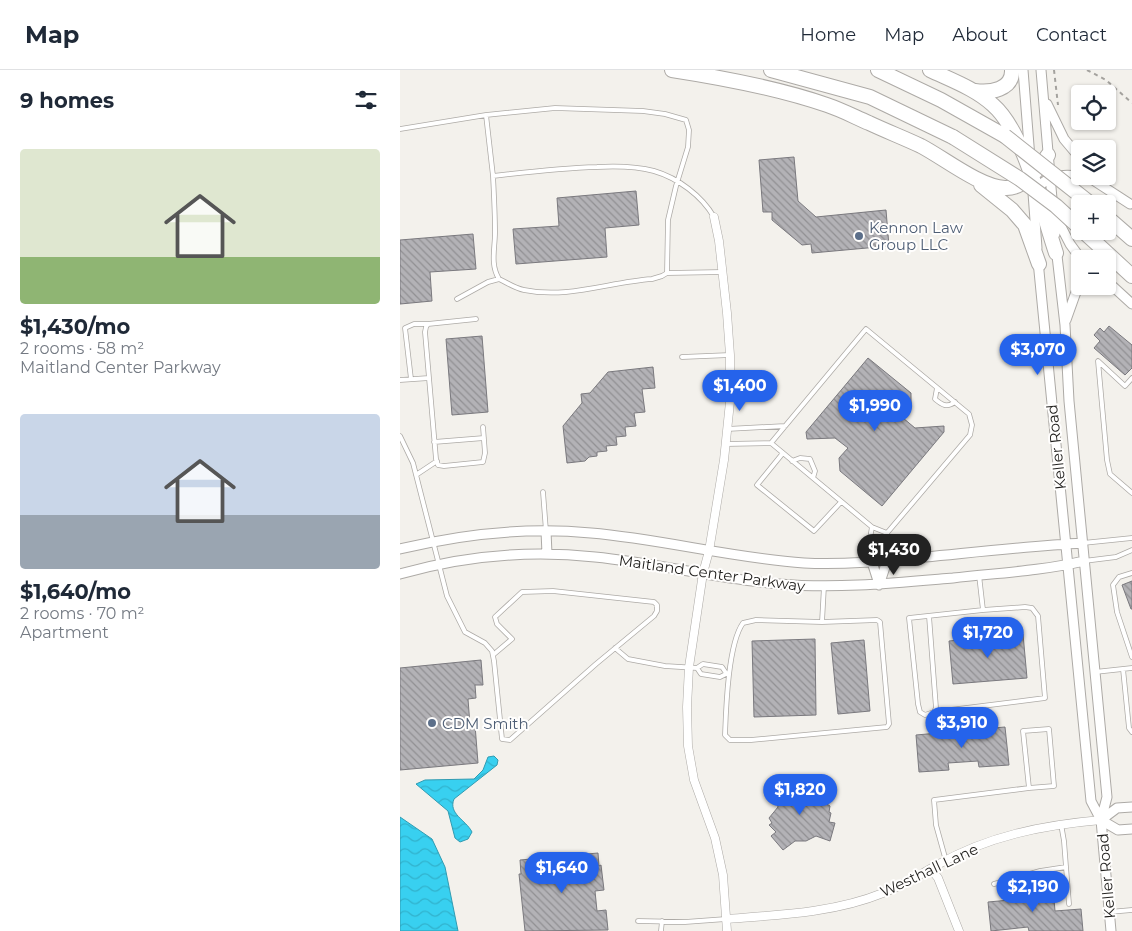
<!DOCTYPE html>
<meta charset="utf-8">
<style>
:root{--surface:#fff;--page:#f6f6f7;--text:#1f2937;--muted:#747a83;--line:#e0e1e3;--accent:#2563eb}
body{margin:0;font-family:Montserrat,sans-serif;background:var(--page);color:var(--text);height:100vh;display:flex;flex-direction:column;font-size:19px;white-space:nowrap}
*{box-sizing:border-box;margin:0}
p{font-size:16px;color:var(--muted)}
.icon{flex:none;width:28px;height:28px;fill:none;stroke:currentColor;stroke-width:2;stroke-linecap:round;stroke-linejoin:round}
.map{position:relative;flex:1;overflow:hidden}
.panel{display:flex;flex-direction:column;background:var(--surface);width:400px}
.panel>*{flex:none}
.tools{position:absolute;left:671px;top:15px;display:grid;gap:10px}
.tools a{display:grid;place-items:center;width:45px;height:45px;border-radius:5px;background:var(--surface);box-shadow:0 1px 4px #0004;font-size:25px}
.price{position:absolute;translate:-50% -42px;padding:0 11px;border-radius:18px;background:var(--accent);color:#fff;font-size:16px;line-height:32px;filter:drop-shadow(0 1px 2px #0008)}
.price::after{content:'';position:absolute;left:50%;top:30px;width:15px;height:11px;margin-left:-8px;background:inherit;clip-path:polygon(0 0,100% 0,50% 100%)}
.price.current{background:#222;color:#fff}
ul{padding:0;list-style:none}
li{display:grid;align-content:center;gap:10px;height:265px;padding:0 20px}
li span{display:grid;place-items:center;height:155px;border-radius:5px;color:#555}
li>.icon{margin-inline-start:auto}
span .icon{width:90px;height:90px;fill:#fffc;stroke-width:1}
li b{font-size:21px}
h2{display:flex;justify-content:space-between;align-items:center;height:60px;padding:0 20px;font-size:21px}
header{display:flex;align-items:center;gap:30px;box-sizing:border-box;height:70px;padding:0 25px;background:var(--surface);border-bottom:1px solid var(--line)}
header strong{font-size:24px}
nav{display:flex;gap:28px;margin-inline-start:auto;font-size:18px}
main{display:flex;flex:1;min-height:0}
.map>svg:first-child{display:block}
</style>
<header>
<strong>Map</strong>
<nav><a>Home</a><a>Map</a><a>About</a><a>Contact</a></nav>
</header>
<main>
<section class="panel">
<h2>9 homes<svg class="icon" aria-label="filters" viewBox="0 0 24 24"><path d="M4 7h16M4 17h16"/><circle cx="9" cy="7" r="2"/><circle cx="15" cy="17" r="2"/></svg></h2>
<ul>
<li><span style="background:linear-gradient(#dfe7d0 70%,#8fb573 0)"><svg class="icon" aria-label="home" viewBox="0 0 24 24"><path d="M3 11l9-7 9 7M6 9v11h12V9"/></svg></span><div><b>$1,430/mo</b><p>2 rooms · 58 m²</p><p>Maitland Center Parkway</p></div></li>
<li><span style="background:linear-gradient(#c9d6e8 65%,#9aa5b1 0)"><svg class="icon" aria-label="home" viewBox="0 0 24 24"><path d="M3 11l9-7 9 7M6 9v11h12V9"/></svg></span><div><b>$1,640/mo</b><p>2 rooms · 70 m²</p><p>Apartment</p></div></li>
</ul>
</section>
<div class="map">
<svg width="732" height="861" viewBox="0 0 732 861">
<defs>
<pattern id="water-waves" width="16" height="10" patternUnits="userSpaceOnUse" patternTransform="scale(1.25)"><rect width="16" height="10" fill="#38d0f0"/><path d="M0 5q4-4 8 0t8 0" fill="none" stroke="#31b2cd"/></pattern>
<pattern id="building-back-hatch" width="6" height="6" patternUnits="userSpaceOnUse" patternTransform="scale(1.25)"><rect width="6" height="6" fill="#b3b2b6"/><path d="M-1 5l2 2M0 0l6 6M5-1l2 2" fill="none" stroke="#919093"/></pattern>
</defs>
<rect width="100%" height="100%" fill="#f3f1ec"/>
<path fill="url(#water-waves)" stroke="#319bb1" d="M94 686 98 690 97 695 54 729C48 744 66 750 72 762L68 769 60 772 55 768 48 741 16 714 25 710 74 709 83 700 88 687Z
M0 747 32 769 45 797 58 861H0Z"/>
<path fill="url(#building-back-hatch)" stroke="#7a797e" d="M394 87 398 131 416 147 486 140 489 176 412 183 411 174 402 175 372 150V142H363L359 90Z
M236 121 239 155 205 158 207 187 116 194 113 159 159 156 157 128Z
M73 164 76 199 30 202 32 231 0 234V170Z
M709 256 732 275V298L725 305 694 278 700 271 694 265 700 258 704 262Z
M82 266 88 342 52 345 46 269Z
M468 288 511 323V338L503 348 515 358 544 356V362L482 436 440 401 439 388 448 378 435 368 407 369 406 362Z
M253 297 255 318 242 319 245 342 234 343 236 356 225 357 226 366 216 367 217 375 206 376 207 381 197 382V386L189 387 185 391 167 393 163 356 182 333 181 324 190 323 208 302Z
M732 511V539H731L722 515Z
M623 564 627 608 553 614 549 571Z
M415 569 416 645 354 647 352 571Z
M464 570 470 641 438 644 431 573Z
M81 590 83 615H75L76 628 68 629 70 655H75L78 693 0 700V598Z
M605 657 609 695 579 697 578 691 548 693 549 700 519 702 516 665Z
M414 713 417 728 430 736 429 742 431 743 429 752 435 753 430 771 416 766 406 771H395L383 780 371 766 376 762 369 755 372 753 369 748 378 737 375 721 385 720 386 717 402 714 406 715Z
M198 783 199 796 201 795 204 820 195 821 197 841 206 840 208 860 125 861 119 804H121L120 790Z
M653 818 655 841 681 839 683 861H629L628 857 591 861 588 832 610 830V822Z"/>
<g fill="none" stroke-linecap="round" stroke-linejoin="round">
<defs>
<path id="service" d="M86 45 93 106
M0 59 86 45 155 38 243 41 265 44 286 50 289 60 288 77 276 116 268 150 267 203 262 206 252 209C209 212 168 229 124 220 114 218 108 213 99 209L88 212 57 229
M267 203 323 202
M99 209C90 194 95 179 95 162 95 144 94 125 93 106 127 102 162 98 197 97 216 96 235 96 254 101 278 108 302 126 314 147
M282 287 330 285
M29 308 25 262 26 257 28 254 76 249
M732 308 725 316 698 291 707 390 710 404 732 423
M11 309 5 258 14 254H28
M0 310 29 308 36 389 38 395 44 396 83 392 85 383 83 357
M537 318 535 329C542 335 547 338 555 332
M327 359 385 356
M0 366 13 393 47 526 65 562 85 573 92 581 94 591 102 669 110 670 196 594 254 546 257 541V535L254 532 153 521 122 522 95 547 97 554 112 569 93 585
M34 372 84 368
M325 374 371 373
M383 383 357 415 414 461 441 432
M392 391 400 388 410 389 415 401 413 408
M16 405 37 391
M143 422 146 461
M683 473 732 468
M487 491 486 475 487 463 570 365 572 355 569 344 466 259 371 373 472 457 487 463
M684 491 716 487 732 480
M472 492 469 474 472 457
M732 503 719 507 713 515 717 542 732 587
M529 546 536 638 534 642 525 645 520 642 518 634 509 548 583 540
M422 552 356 550 343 553C328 574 326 638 325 665L330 670H351L487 657 489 654 480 552 477 550 422 552 424 516
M215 578 228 589 265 596 297 598 303 594 322 597 326 603
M297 598 301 604 320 607 328 603
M723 599 729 658 732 662
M695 602 732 598
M534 642 645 628 638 546 632 538 625 537 583 540 579 505
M546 791 536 755 534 730 629 718 623 661 649 659 654 716 629 718
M666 797 669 834
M594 814 640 801 666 797 664 771 661 754
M709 842 732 840
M238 851 285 852 326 849
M261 861 262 851"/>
<path id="minor" d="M314 147 319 171 327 243 330 285V332L324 390 309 481 303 503 289 597 287 637 288 676 294 710 315 768 323 805 327 861
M531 799 538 808 559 861
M326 849C378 845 434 843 483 823 502 816 519 805 537 795 588 766 643 755 701 750"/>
<path id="tertiary" d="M623 0 630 88
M641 0 655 164
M647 34 664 69 680 88
M682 106 693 110 730 134
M633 123 637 178
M636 123C644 104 662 104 680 106
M655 145 670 174 681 189
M656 177 665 255 669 331 707 727 701 750 711 861
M638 191 691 731 701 750
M708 212 732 234
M666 250 676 222 685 216
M146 461 147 484
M0 479C62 464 127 457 191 463 262 469 332 488 404 493 444 495 485 491 525 487 577 482 630 476 683 473
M472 492 479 514
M0 504C63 486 130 480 195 487 257 493 317 509 379 514 437 519 495 513 553 508 597 503 641 501 684 491
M479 515 487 491
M701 750 717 738 732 737
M701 750 718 760 732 759"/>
<path id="motorway" d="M272 0C324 8 378 18 427 35 442 40 455 47 469 53 486 61 504 68 521 76 544 88 580 117 605 118 624 119 639 99 648 85
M371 0 470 27 553 67
M478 0 541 30 605 66
M530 0C551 10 576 19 593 35 625 63 642 142 656 183
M575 21C590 23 613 20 612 0
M581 115 612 140 625 155 639 194
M708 148 732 169
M683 161 732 206"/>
</defs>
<use href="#service" stroke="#adaaa6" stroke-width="5.5"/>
<use href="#minor" stroke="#adaaa6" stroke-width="9"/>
<use href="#tertiary" stroke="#adaaa6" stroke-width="11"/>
<use href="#motorway" stroke="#adaaa6" stroke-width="16"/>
<path stroke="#a4a29e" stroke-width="2" stroke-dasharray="4 4" stroke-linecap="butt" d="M654 0 658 35
M687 0 706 10 732 33"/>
<use href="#service" stroke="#fff" stroke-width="4"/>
<use href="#minor" stroke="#fff" stroke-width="8"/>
<use href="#tertiary" stroke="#fff" stroke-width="9"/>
<use href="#motorway" stroke="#fff" stroke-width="14"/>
<defs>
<path id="motorway-bridge" d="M605 66 691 134
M553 67 620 109 656 136 680 158"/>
</defs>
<use href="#motorway-bridge" stroke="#adaaa6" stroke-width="16" stroke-linecap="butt"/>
<use href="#motorway-bridge" stroke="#fff" stroke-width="14"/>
</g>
<g fill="#5c6f8a" stroke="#fffefd" stroke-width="2">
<circle cx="459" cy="166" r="5"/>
<circle cx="32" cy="653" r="5"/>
</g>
<g text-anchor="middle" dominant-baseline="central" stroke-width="4" stroke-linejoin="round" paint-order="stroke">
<g font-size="15" fill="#4e5e75" stroke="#fffefd" text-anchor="start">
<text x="469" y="157">Kennon Law<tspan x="469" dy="17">Group LLC</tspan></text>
<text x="42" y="653">CDM Smith</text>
</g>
<g font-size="15" fill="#201f1d" stroke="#fffefd">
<text transform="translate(656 377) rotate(-96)">Keller Road</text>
<text transform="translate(312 503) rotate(8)">Maitland Center Parkway</text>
<text transform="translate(529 800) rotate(-25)">Westhall Lane</text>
<text transform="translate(706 806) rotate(-95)">Keller Road</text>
</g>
</g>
</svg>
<div class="tools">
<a><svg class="icon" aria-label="locate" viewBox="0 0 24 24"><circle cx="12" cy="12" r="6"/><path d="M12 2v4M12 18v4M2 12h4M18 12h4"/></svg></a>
<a><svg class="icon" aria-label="layers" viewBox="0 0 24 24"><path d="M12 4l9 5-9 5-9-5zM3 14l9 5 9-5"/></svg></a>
<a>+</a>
<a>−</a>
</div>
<b class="price" style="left:638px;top:306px">$3,070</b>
<b class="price" style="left:340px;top:342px">$1,400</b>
<b class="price" style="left:475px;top:362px">$1,990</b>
<b class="price current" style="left:494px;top:506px">$1,430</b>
<b class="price" style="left:588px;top:589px">$1,720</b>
<b class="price" style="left:562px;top:679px">$3,910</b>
<b class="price" style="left:400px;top:746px">$1,820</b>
<b class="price" style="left:162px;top:824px">$1,640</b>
<b class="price" style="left:633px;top:843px">$2,190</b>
</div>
</main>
